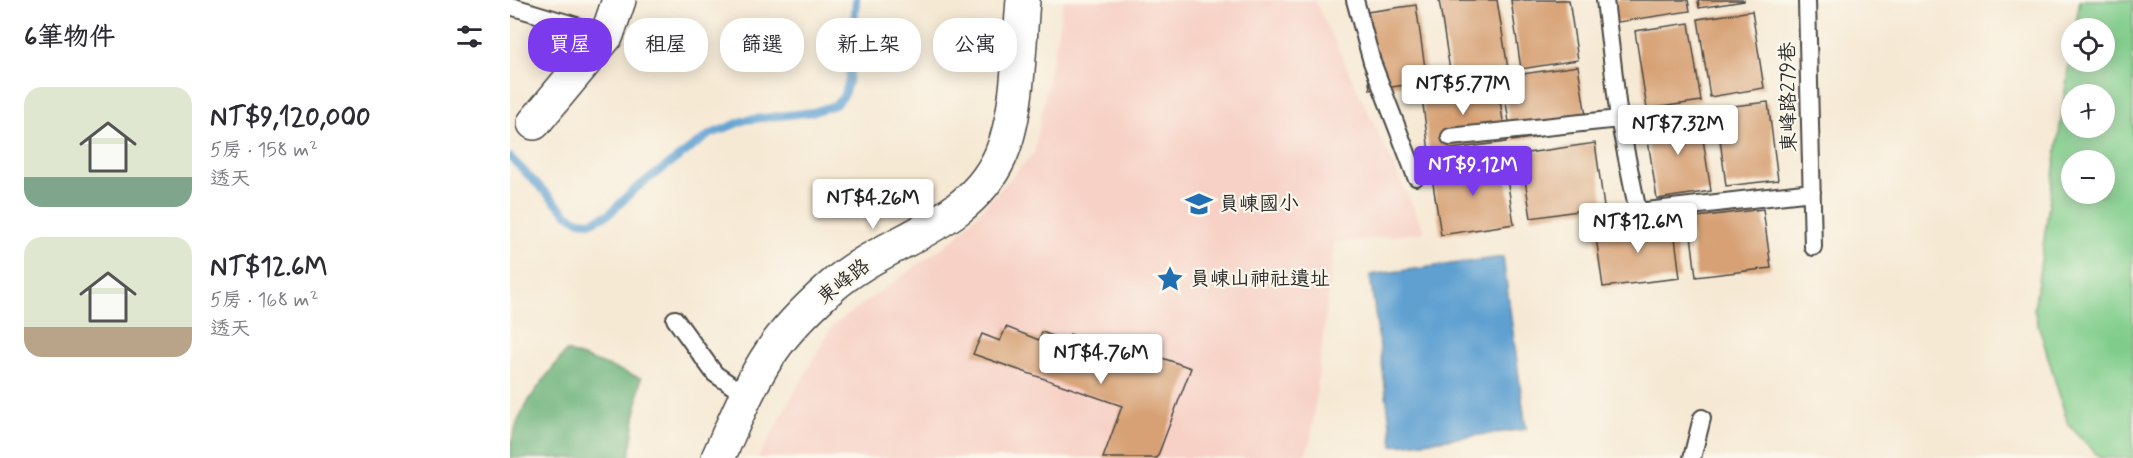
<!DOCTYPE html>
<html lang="zh-TW">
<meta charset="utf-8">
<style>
:root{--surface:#fff;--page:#f7f7f7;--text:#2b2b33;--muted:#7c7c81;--accent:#7c3aed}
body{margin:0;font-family:Mynerve,"LXGW WenKai TC",sans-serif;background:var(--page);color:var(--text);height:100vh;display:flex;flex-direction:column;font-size:22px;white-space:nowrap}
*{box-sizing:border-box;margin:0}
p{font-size:20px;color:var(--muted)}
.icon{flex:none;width:33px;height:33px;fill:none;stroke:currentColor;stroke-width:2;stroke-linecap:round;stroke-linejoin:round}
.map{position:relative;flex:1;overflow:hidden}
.details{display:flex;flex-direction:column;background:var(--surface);width:510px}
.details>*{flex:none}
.top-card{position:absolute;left:18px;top:18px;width:570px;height:54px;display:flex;gap:12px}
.buttons{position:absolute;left:1551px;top:18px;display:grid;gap:12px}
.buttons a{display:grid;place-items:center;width:54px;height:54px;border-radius:50%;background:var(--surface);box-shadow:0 3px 15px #0003;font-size:30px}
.price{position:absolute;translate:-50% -51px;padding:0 14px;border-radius:6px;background:#fff;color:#222;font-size:20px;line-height:39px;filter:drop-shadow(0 2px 3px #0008)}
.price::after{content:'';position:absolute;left:50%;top:36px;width:18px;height:14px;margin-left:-9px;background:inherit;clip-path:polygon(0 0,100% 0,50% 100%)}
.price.on{background:var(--accent);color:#fff}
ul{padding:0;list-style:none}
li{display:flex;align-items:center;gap:18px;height:150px;padding:0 24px}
li span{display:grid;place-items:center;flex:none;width:168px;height:120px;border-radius:18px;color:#555}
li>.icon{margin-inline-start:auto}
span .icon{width:72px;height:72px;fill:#fffc;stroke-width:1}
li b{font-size:26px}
h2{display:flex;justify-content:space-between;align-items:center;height:72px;padding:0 24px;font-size:26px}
.tag{padding:0 21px;border-radius:24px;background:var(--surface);box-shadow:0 3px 15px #0003;font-size:21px;line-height:54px}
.tag.on{background:var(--accent);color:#fff}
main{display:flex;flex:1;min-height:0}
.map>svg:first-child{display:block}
</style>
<main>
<section class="details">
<h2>6筆物件<svg class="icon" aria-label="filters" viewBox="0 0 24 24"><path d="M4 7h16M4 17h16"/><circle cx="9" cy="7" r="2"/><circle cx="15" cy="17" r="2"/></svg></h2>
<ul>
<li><span style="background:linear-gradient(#dfe7d0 75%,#7fa58c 0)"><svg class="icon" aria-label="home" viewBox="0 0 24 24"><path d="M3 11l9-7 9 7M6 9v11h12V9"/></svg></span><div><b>NT$9,120,000</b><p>5房 · 158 m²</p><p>透天</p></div></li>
<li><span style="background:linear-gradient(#dfe7d0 75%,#b9a48a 0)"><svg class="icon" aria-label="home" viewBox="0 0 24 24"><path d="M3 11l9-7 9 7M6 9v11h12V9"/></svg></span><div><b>NT$12.6M</b><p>5房 · 168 m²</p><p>透天</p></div></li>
</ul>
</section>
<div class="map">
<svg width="1623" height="458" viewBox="0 0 1623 458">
<rect width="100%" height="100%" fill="#fbf7ec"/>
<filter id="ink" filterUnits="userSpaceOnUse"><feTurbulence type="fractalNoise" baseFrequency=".0167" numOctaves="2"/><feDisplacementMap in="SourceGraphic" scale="12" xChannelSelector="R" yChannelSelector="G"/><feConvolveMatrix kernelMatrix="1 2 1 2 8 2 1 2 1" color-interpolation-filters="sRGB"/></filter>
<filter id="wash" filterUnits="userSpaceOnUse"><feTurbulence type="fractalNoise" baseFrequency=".008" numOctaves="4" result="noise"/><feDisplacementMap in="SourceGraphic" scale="24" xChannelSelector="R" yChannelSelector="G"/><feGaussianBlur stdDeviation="1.35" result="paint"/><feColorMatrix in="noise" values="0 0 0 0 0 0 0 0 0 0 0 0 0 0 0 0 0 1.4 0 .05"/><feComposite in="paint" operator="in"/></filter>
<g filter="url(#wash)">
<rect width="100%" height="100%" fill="#f6e9d4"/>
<path fill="#f7d1c6" d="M554 0H805L915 232 824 243 801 439 794 458H248L322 326 444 239 524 153Z"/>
<path fill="#80cd8b" stroke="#567c5b" stroke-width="1.5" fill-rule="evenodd" d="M1570 0H1623V458H1590L1558 424 1524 310 1561 49 1562 62H1594V28H1565ZM1562 94H1594V128H1562ZM1562 160H1594V194H1562Z"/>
<path fill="#68b077" stroke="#4a6e51" stroke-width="1.5" d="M56 351 131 378 119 458H0C0 415 31 384 56 351Z"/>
<path fill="#5ea0d1" stroke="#44667e" stroke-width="1.5" d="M993 257 1016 429 883 446 860 275Z"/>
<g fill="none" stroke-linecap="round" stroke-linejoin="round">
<path stroke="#5ea0d1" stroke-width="8" d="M0 157 57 214 69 221 81 222 99 214 126 188 199 135 235 120 303 112 325 105 333 97 339 80 346 0"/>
</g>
<g id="blocks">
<path fill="#d7a175" d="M929 0H987L998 69 941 77Z
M1001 0H1059L1068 60 1011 69Z
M1098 0H1178L1180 11 1102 23Z
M1188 0H1234V1L1189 8Z
M906 5 917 82 860 90 850 13Z
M1242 11 1254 88 1200 97 1188 19Z
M1179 23 1191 101 1137 109 1125 31Z
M1068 66 1078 129 1002 141 992 77Z
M987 79 996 142 919 152 911 89Z
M1258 102 1268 180 1216 186 1206 108Z
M1189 113 1201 191 1147 199 1135 121Z
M1085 143 1094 207 1021 218 1011 154Z
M994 159 1004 224 931 235 921 171Z
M1253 209 1261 268 1186 277 1179 218Z
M1163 221 1170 278 1093 287 1085 230Z
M496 327 529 340 532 332 558 342 560 334 574 340 573 349 625 369 632 351 681 368 647 458H593L612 406 463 354 472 334 490 341Z"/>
</g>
</g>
<g filter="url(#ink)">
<use href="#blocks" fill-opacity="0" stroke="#494844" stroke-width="1.5"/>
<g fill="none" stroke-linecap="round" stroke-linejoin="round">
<defs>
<path id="service" d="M845 0 862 62 906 177
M1095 0 1109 119 1128 212 1302 192
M1297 0 1303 247
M0 6 97 35
M940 137 1109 119
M165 319 205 374 237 396
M1182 458 1192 418"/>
<path id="minor" d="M24 123 97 35 109 0"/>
<path id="secondary" d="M208 458C224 423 239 384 261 352 275 331 301 305 320 288 374 239 457 229 490 157 509 115 509 46 513 0"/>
</defs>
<use href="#service" stroke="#494844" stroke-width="20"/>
<use href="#minor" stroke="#494844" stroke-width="36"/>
<use href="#secondary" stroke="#494844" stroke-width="36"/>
<use href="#service" stroke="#fff" stroke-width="16"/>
<use href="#minor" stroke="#fff" stroke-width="33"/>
<use href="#secondary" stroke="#fff" stroke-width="33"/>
</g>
</g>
<defs>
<symbol id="school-bare" viewBox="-9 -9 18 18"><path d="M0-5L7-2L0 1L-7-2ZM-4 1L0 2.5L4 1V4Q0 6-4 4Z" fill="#1f6fb2" stroke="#fbf7ec" stroke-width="2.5" paint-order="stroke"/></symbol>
<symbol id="sight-bare" viewBox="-9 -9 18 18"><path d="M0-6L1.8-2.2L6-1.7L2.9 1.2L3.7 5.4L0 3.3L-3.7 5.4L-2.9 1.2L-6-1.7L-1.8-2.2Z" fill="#1f6fb2" stroke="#fbf7ec" stroke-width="2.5" paint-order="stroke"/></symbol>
</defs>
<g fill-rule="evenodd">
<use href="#school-bare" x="670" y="185" width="38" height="38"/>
<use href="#sight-bare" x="641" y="260" width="38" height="38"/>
</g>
<g text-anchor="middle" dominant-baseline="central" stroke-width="4.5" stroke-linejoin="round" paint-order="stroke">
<g font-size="20" fill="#2b2b2b" stroke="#fbf7ec">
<text transform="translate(1279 97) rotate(-91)">東峰路279巷</text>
<text transform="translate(334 282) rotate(-38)">東峰路</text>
</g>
<g font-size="20" fill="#2b2b2b" stroke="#fbf7ec" text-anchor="start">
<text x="709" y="204">員崠國小</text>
<text x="680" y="279">員崠山神社遺址</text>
</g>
</g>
</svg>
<div class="buttons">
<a><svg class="icon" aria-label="locate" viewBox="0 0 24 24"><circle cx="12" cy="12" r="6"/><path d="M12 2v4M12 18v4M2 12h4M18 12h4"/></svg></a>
<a>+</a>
<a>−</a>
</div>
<b class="price" style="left:953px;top:116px">NT$5.77M</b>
<b class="price" style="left:1168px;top:156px">NT$7.32M</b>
<b class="price on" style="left:963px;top:197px">NT$9.12M</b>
<b class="price" style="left:363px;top:230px">NT$4.26M</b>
<b class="price" style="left:1128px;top:254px">NT$12.6M</b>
<b class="price" style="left:591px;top:385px">NT$4.76M</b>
<div class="top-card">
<a class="tag on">買屋</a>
<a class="tag">租屋</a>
<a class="tag">篩選</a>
<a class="tag">新上架</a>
<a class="tag">公寓</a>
</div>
</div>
</main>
